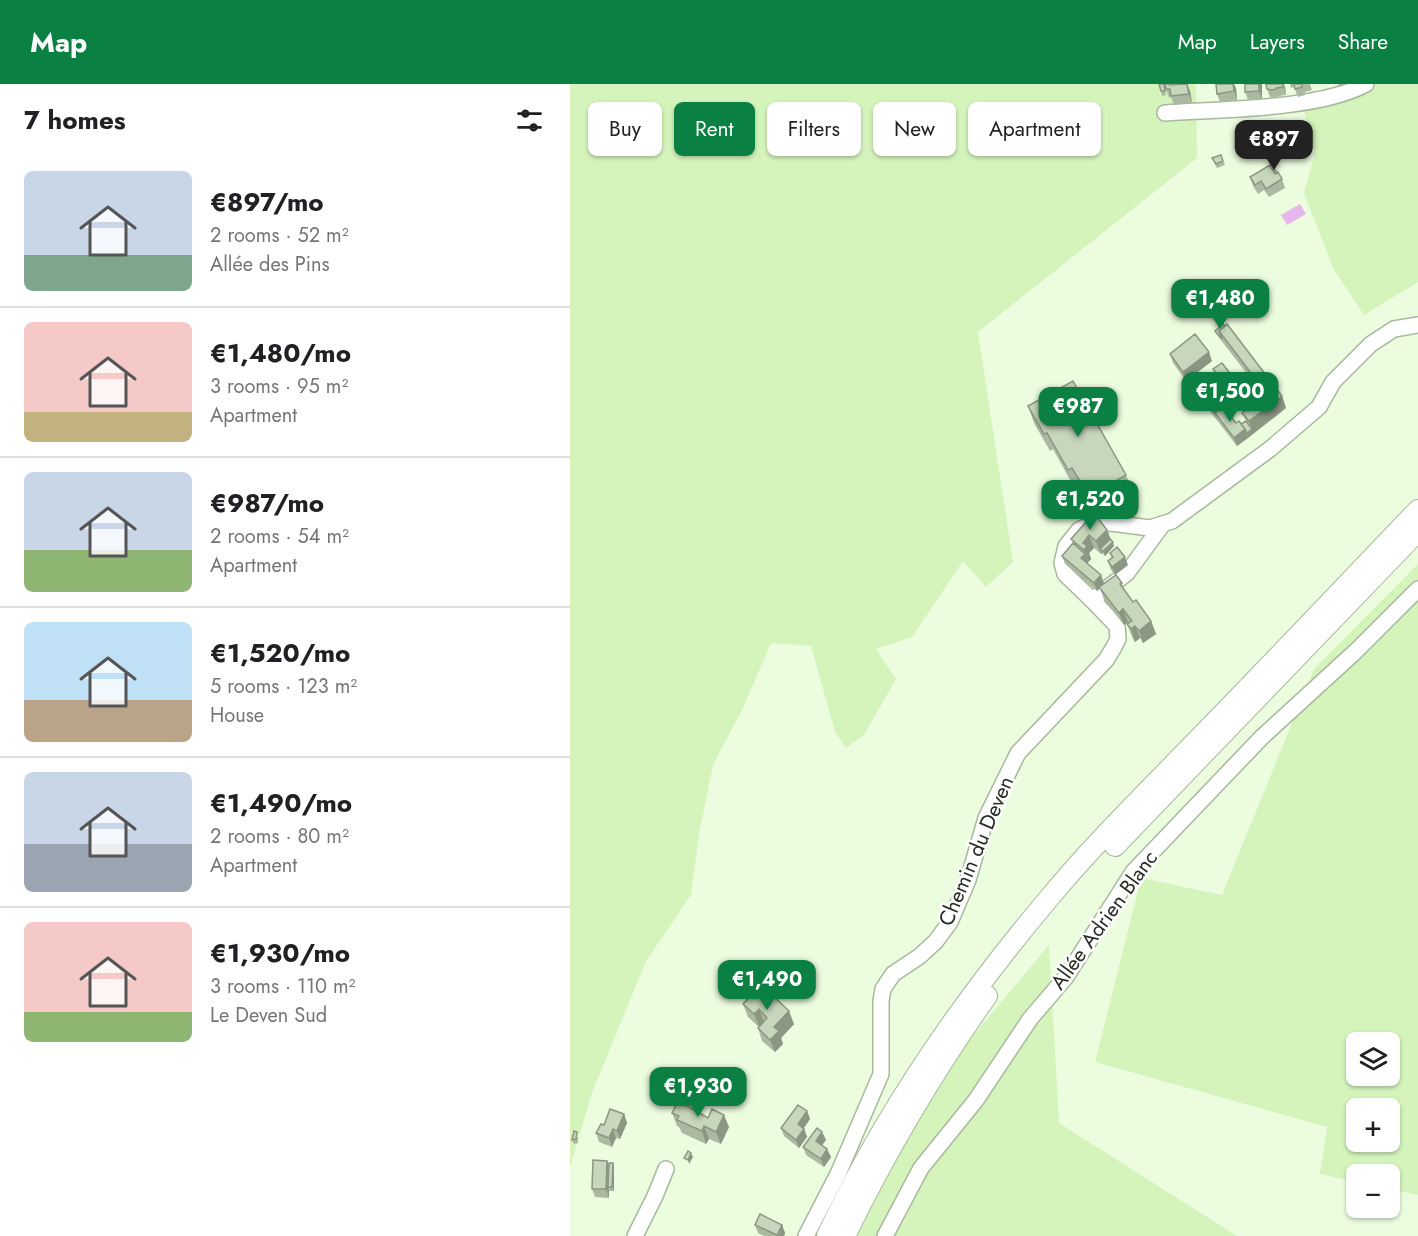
<!DOCTYPE html>
<meta charset="utf-8">
<style>
:root{--surface:#fff;--page:#f6f6f6;--text:#202124;--muted:#757577;--line:#e0e0e0;--accent:#0b8043}
body{margin:0;font-family:Jost,sans-serif;background:var(--page);color:var(--text);height:100vh;display:flex;flex-direction:column;font-size:22px;white-space:nowrap}
*{box-sizing:border-box;margin:0}
p{font-size:20px;color:var(--muted)}
.icon{flex:none;width:33px;height:33px;fill:none;stroke:currentColor;stroke-width:2;stroke-linecap:round;stroke-linejoin:round}
.map{position:relative;flex:1;overflow:hidden}
.side{display:flex;flex-direction:column;background:var(--surface);width:570px}
.side>*{flex:none}
.top-card{position:absolute;left:18px;top:18px;width:570px;height:54px;display:flex;gap:12px}
.tools{position:absolute;left:776px;top:948px;display:grid;gap:12px}
.tools a{display:grid;place-items:center;width:54px;height:54px;border-radius:9px;background:var(--surface);box-shadow:0 2px 4px #0004;font-size:30px}
.price{position:absolute;translate:-50% -51px;padding:0 14px;border-radius:12px;background:var(--accent);color:#fff;font-size:20px;line-height:39px;filter:drop-shadow(0 2px 3px #0008)}
.price::after{content:'';position:absolute;left:50%;top:36px;width:18px;height:14px;margin-left:-9px;background:inherit;clip-path:polygon(0 0,100% 0,50% 100%)}
.price.on{background:#222;color:#fff}
ul{padding:0;list-style:none}
li{display:flex;align-items:center;gap:18px;height:150px;padding:0 24px}
li+li{border-top:2px solid var(--line)}
li span{display:grid;place-items:center;flex:none;width:168px;height:120px;border-radius:9px;color:#555}
li>.icon{margin-inline-start:auto}
span .icon{width:72px;height:72px;fill:#fffc;stroke-width:1}
li b{font-size:26px}
h2{display:flex;justify-content:space-between;align-items:center;height:72px;padding:0 24px;font-size:26px}
.pill{padding:0 21px;border-radius:9px;background:var(--surface);box-shadow:0 2px 4px #0004;font-size:21px;line-height:54px}
.pill.on{background:var(--accent);color:#fff}
header{display:flex;align-items:center;gap:36px;box-sizing:border-box;height:84px;padding:0 30px;background:var(--accent);color:#fff}
header strong{font-size:28px}
nav{display:flex;gap:33px;margin-inline-start:auto;font-size:21px}
main{display:flex;flex:1;min-height:0}
.map>svg:first-child{display:block}
</style>
<header>
<strong>Map</strong>
<nav><a>Map</a><a>Layers</a><a>Share</a></nav>
</header>
<main>
<section class="side">
<h2>7 homes<svg class="icon" aria-label="filters" viewBox="0 0 24 24"><path d="M4 7h16M4 17h16"/><circle cx="9" cy="7" r="2"/><circle cx="15" cy="17" r="2"/></svg></h2>
<ul>
<li><span style="background:linear-gradient(#c9d6e8 70%,#7fa58c 0)"><svg class="icon" aria-label="home" viewBox="0 0 24 24"><path d="M3 11l9-7 9 7M6 9v11h12V9"/></svg></span><div><b>€897/mo</b><p>2 rooms · 52 m²</p><p>Allée des Pins</p></div></li>
<li><span style="background:linear-gradient(#f6c9c9 75%,#c2b280 0)"><svg class="icon" aria-label="home" viewBox="0 0 24 24"><path d="M3 11l9-7 9 7M6 9v11h12V9"/></svg></span><div><b>€1,480/mo</b><p>3 rooms · 95 m²</p><p>Apartment</p></div></li>
<li><span style="background:linear-gradient(#c9d6e8 65%,#8fb573 0)"><svg class="icon" aria-label="home" viewBox="0 0 24 24"><path d="M3 11l9-7 9 7M6 9v11h12V9"/></svg></span><div><b>€987/mo</b><p>2 rooms · 54 m²</p><p>Apartment</p></div></li>
<li><span style="background:linear-gradient(#bfe0f5 65%,#b9a48a 0)"><svg class="icon" aria-label="home" viewBox="0 0 24 24"><path d="M3 11l9-7 9 7M6 9v11h12V9"/></svg></span><div><b>€1,520/mo</b><p>5 rooms · 123 m²</p><p>House</p></div></li>
<li><span style="background:linear-gradient(#c9d6e8 60%,#9aa5b1 0)"><svg class="icon" aria-label="home" viewBox="0 0 24 24"><path d="M3 11l9-7 9 7M6 9v11h12V9"/></svg></span><div><b>€1,490/mo</b><p>2 rooms · 80 m²</p><p>Apartment</p></div></li>
<li><span style="background:linear-gradient(#f6c9c9 75%,#8fb573 0)"><svg class="icon" aria-label="home" viewBox="0 0 24 24"><path d="M3 11l9-7 9 7M6 9v11h12V9"/></svg></span><div><b>€1,930/mo</b><p>3 rooms · 110 m²</p><p>Le Deven Sud</p></div></li>
</ul>
</section>
<div class="map">
<svg width="848" height="1152" viewBox="0 0 848 1152">
<rect width="100%" height="100%" fill="#ebfcdf"/>
<path fill="#d4f4bc" fill-rule="evenodd" d="M0 0H626L627 74 408 248 443 478 416 503 393 477 342 553 306 565 326 595 294 651 276 664 265 648 241 562 201 559 173 624 143 681 129 750 121 811 76 877 23 1006 0 1083Z
M805 0H848V198L794 231 763 184 734 109 745 69 733 23 784 13Z
M848 480V1111L819 1105V1090H786V1098L750 1090 757 1043 525 978 571 794 652 811 744 585ZM786 958H819V992H786ZM786 1024H819V1058H786Z
M479 861 489 1039 667 1152H287L316 1092 391 966Z"/>
<path fill="#e7b6ec" d="M730 120 736 130 717 141 711 131Z"/>
<g fill="none" stroke-linecap="round" stroke-linejoin="round">
<defs>
<path id="minor" d="M595 29C651 25 748 26 796 0
M593 440 557 489 522 516 495 490 492 479 496 462 509 446 522 440 541 439 580 444 602 437 700 365 749 323 763 298 801 260 824 245 848 241
M65 1152 85 1112 96 1085
M236 1152 268 1090 311 990V917L313 905 323 890 350 872 366 857 380 838 398 796 416 734 448 669 536 576 544 563 548 555 547 542 522 516
M315 1152 351 1084 406 1016 460 935 496 893 563 788 692 653 786 567 848 505"/>
<path id="major" d="M545 762 848 447
M257 1152C314 1029 392 917 480 813 529 754 585 700 639 644 709 572 778 499 848 426
M275 1152C316 1068 363 988 417 912"/>
</defs>
<use href="#minor" stroke="#a8b89d" stroke-width="18"/>
<use href="#major" stroke="#a8b89d" stroke-width="22"/>
<use href="#minor" stroke="#fff" stroke-width="15"/>
<use href="#major" stroke="#fff" stroke-width="20"/>
</g>
<path fill="#abb9a1" d="M594 0 596 11 592 12 591 7Z
M675 0H692V15L678 16 675 8Z
M720 0H740L742 6 735 8V11L728 13 724 3 721 4Z
M768 0H778L769 3Z
M601 1 620 7 622 19 604 21 601 13 599 14 596 5Z
M715 3 716 11 709 12V14H705L700 13 697 5Z
M666 4 667 16 650 18 647 10Z
M642 74 653 77 655 81 647 84Z
M702 85 712 95 715 104 699 113 694 106 688 110 683 102 680 93Z
M653 240 712 312 716 324 667 362 625 308 622 299 653 323 666 339 671 340 676 337 672 329 673 328 646 293 643 285 684 320 694 312 647 251 645 247Z
M600 270 642 277 616 297 603 279Z
M458 322 556 391 563 408 525 429 508 400 504 403 483 365 480 367 464 339Z
M537 446 544 462 535 472 532 469 531 470 524 464 519 469 521 475 517 480 531 491 534 500 552 499 554 506 563 518 581 537 586 550 573 559 570 554 565 558 562 553 557 540 559 539 558 538 554 541 534 516 530 504 527 507 495 480 492 472 503 459 501 455Z
M540 469 558 481 545 491 541 486 538 477 542 474Z
M187 905 224 940 211 954 213 960 205 968 192 957 188 944 189 943 178 933 173 920Z
M237 1027 240 1035 234 1044 237 1053 229 1064 214 1052 211 1044Z
M102 1029 138 1034 159 1043 151 1060 139 1055 136 1060 112 1049 109 1043 107 1042Z
M54 1030 57 1039 50 1055 46 1054 42 1063 29 1058 26 1049 34 1041Z
M252 1048 256 1056 252 1061 261 1073 254 1083 236 1071 233 1063Z
M8 1053V1059L4 1060 2 1056Z
M37 1077 39 1081 43 1079 44 1083V1107H39V1114L25 1113 22 1105Z
M185 1141H212L215 1149 214 1152H194L188 1149Z"/>
<path fill="#8b9683" d="M617 0 620 7 622 19 619 10Z
M663 0H664L666 4 667 16 664 7Z
M689 0H692V15L689 7Z
M713 0H714L715 3 716 11Z
M639 268 642 277 616 297 613 288Z
M712 312 716 324 678 354 677 349 682 345 679 337Z
M652 321 655 330 645 329 647 336 644 328Z
M675 345 678 354 667 362 664 354Z
M537 446 542 459 530 465 532 469 531 470 526 457Z
M519 451 524 464 519 469 521 475 518 478 514 466 513 459Z
M543 458 544 462 535 472 533 467Z
M515 470 518 478 514 483 511 474Z
M555 473 558 481 545 491 542 483Z
M531 491 534 500 527 507 524 499Z
M553 525 558 538 554 541 549 529Z
M581 537 586 550 573 559 569 547Z
M565 542 570 554 565 558 561 545Z
M189 925 194 938 189 943 184 930Z
M219 927 224 940 211 954 213 960 205 968 200 956 204 943Z
M237 1027 240 1035 231 1048 228 1040Z
M54 1030 57 1039 50 1055 47 1047Z
M154 1031 159 1043 151 1060 146 1048Z
M134 1042 139 1055 136 1060 132 1047Z
M43 1045 46 1054 42 1063 39 1054Z
M234 1045 237 1053 229 1064 226 1056Z
M252 1048 256 1056 249 1065 246 1057Z
M257 1065 261 1073 254 1083 251 1075Z
M121 1069 123 1073 119 1080 118 1076Z
M37 1077 40 1085 38 1103 39 1107V1114L36 1105Z
M43 1079 44 1083V1107L42 1103Z
M212 1141 215 1149 214 1152H208Z"/>
<path fill="#c7d7bb" stroke="#8b9683" stroke-width="1.5" d="M589 0H594L595 7H591Z
M595 0H600V1L617 0 619 10 601 12 600 5H596Z
M646 0H663L664 7 647 10Z
M675 0H689V7L675 8Z
M696 0H713V3L706 4V5L702 6 697 5Z
M724 0H732V3L725 5Z
M651 71 653 77 646 80 642 74Z
M700 81 705 90 708 88 712 95 696 105 691 97 685 101 680 93Z
M704 84 707 89 705 90 702 85Z
M653 240 655 242 649 247 652 255 645 247Z
M657 240 712 312 679 337 672 329 697 310 649 247Z
M625 250 639 268 613 288 600 270Z
M652 279 684 320 675 326 643 285Z
M630 293 652 321 644 328 622 299Z
M503 297 556 391 519 412 502 384 498 386 477 349 474 350 458 322Z
M653 323 666 339 669 337 675 345 664 354 645 329Z
M676 337 682 345 677 349 675 345 671 340Z
M524 429 537 446 526 457 519 451 513 459 517 462 514 466 501 455Z
M540 455 543 458 533 467 530 465Z
M503 459 515 470 511 474 531 491 524 499 492 472Z
M547 463 555 473 542 483 538 477 543 473 540 469Z
M546 491 552 499 550 500 563 518 566 516 581 537 569 547 565 542 561 545 557 540 562 537 553 525 549 529 529 503Z
M195 904 219 927 204 943 209 947 200 956 188 944 197 934 189 925 184 930 173 920 187 905 191 910Z
M108 1017 138 1034 142 1025 154 1031 146 1048 134 1042 132 1047 107 1036 109 1032 102 1029Z
M228 1021 237 1027 228 1040 234 1045 226 1056 211 1044Z
M40 1025 54 1030 47 1047 43 1045 39 1054 26 1049 31 1040 34 1041Z
M247 1044 252 1048 246 1057 257 1065 251 1075 233 1063Z
M4 1047 7 1048 6 1055 2 1056Z
M118 1067 121 1069 118 1076 114 1074Z
M23 1076 37 1077 36 1105H22Z
M39 1079H43L42 1103H38Z
M190 1130 212 1141 207 1151 185 1141Z"/>
<g text-anchor="middle" dominant-baseline="central" stroke-width="5" stroke-linejoin="round" paint-order="stroke">
<g font-size="21" fill="#272d23" stroke="#fff">
<text transform="translate(406 767) rotate(-67)">Chemin du Deven</text>
<text transform="translate(534 836) rotate(-54)">Allée Adrien Blanc</text>
</g>
</g>
</svg>
<div class="tools">
<a><svg class="icon" aria-label="layers" viewBox="0 0 24 24"><path d="M12 4l9 5-9 5-9-5zM3 14l9 5 9-5"/></svg></a>
<a>+</a>
<a>−</a>
</div>
<b class="price on" style="left:704px;top:87px">€897</b>
<b class="price" style="left:650px;top:246px">€1,480</b>
<b class="price" style="left:660px;top:339px">€1,500</b>
<b class="price" style="left:508px;top:354px">€987</b>
<b class="price" style="left:520px;top:447px">€1,520</b>
<b class="price" style="left:197px;top:927px">€1,490</b>
<b class="price" style="left:128px;top:1034px">€1,930</b>
<div class="top-card">
<a class="pill">Buy</a>
<a class="pill on">Rent</a>
<a class="pill">Filters</a>
<a class="pill">New</a>
<a class="pill">Apartment</a>
</div>
</div>
</main>
